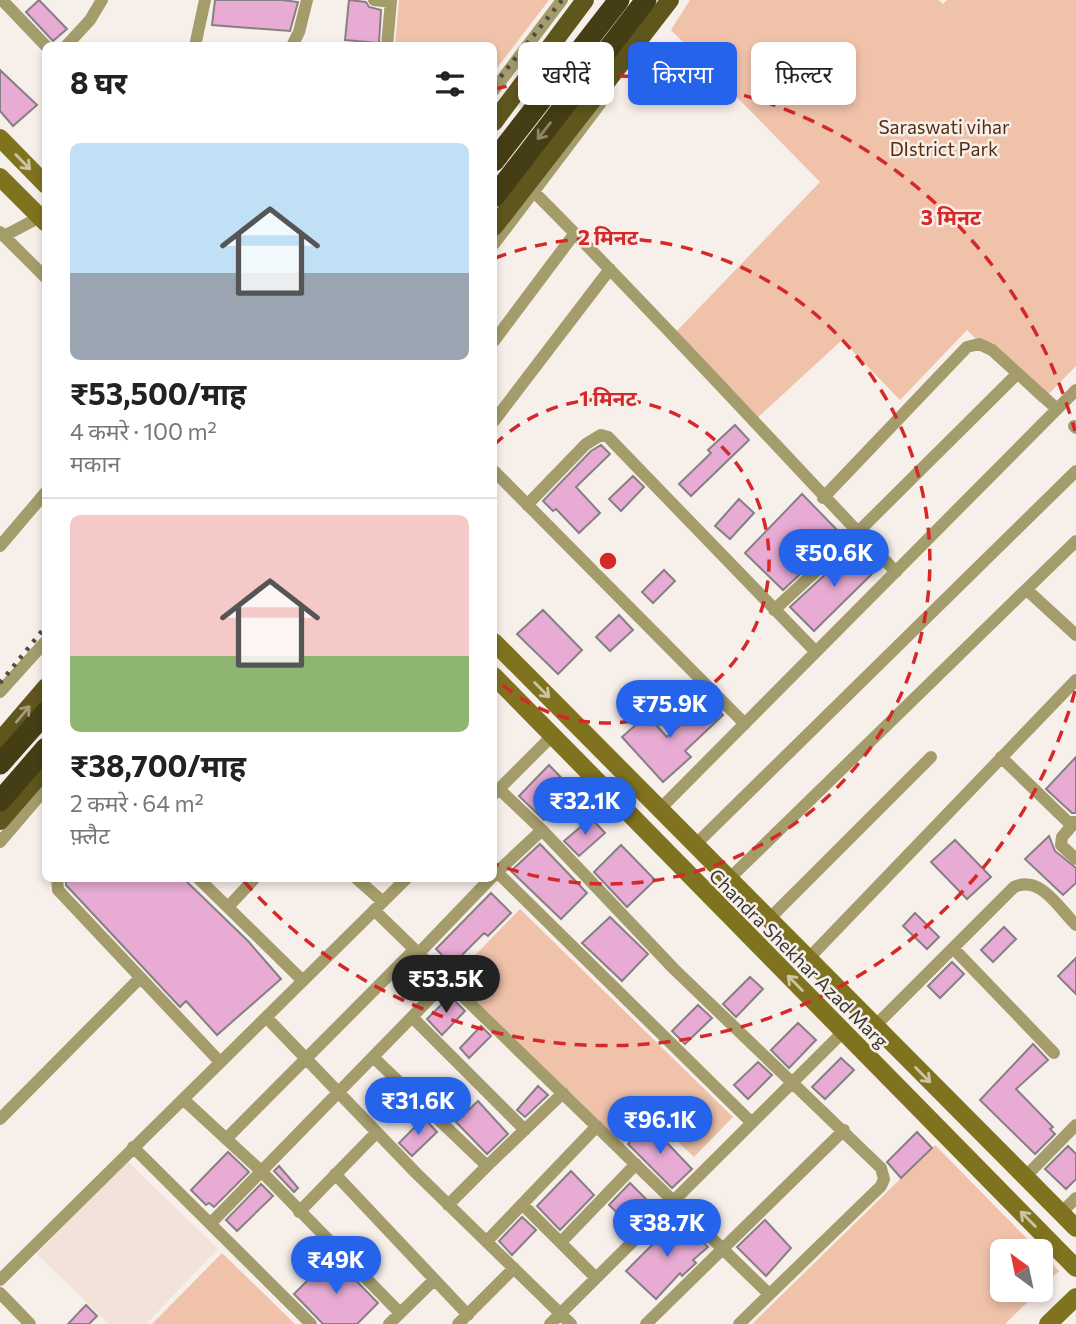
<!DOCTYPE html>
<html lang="hi">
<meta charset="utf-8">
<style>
:root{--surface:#fff;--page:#f2f2f2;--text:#222;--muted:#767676;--line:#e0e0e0;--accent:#2563eb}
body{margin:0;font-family:Commissioner,"Noto Sans Devanagari",sans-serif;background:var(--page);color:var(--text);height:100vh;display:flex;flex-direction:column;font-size:26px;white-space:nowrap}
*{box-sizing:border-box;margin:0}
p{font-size:23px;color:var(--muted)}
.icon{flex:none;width:38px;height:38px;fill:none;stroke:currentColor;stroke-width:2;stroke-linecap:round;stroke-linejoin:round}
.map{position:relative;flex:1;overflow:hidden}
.side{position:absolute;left:42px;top:42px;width:455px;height:840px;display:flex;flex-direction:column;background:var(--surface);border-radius:10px;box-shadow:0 4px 10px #0003}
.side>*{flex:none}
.hud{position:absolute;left:518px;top:42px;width:452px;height:63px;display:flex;gap:14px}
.needle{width:46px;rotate:327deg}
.controls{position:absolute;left:990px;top:1239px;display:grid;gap:14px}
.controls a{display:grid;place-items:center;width:63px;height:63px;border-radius:10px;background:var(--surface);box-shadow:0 4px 10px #0003;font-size:35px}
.price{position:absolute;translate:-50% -60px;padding:0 16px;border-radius:24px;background:var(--accent);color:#fff;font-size:23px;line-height:46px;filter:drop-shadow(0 2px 4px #0008)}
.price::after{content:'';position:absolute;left:50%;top:42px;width:21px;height:16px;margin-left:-10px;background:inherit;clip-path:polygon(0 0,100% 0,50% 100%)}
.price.on{background:#222;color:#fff}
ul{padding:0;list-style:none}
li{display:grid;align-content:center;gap:14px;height:371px;padding:0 28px}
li+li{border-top:2px solid var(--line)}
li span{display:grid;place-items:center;height:217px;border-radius:10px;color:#555}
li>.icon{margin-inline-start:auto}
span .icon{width:126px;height:126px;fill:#fffc;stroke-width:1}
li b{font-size:30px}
h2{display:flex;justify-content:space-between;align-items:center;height:84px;padding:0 28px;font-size:30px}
.chip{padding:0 24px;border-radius:10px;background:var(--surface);box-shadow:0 4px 10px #0003;font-size:24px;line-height:63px}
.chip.on{background:var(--accent);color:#fff}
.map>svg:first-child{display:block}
</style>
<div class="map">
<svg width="1076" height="1324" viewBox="0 0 1076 1324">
<rect width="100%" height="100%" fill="#f7efea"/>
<path fill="#f2e2da" d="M127 1161 218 1249 146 1324H109L37 1254Z"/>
<path fill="#efc2a9" d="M399 0H549L494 72V46L395 45Z
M690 0H939L943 4 947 0H1076V366L1040 403 967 330 900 400 842 340 756 419 672 336 820 182 671 30Z
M520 909 733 1117 694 1157 651 1116 623 1144 453 978Z
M935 1145 1039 1251H1003V1290H1040L1005 1324H752Z
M222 1253 295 1324H152Z
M1041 1253 1059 1271 1041 1288Z"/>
<path fill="#e8abd4" stroke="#867f83" stroke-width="2" d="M39 0 67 29 53 41 26 12Z
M215 0H282L298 2 290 31 212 25Z
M349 0 366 2 369 7 381 10 379 43 345 40Z
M0 70 37 105 13 126 0 111Z
M735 425 749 440 691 496 679 484 711 453 708 450Z
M601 445 610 454 576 487 600 513 579 533 556 509 553 511 543 501 591 451Z
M633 476 644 487 621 511 609 499Z
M802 494 842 535 783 590 745 553Z
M739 499 754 513 730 539 715 526Z
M855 547 877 569 814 631 790 607Z
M664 570 675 581 653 603 642 592Z
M543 610 582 650 558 674 517 634Z
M619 615 633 630 610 651 596 637Z
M708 699 723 715 685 751 691 757 663 782 622 737 647 715 667 737Z
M1076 757V813H1072L1046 789Z
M549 765 574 791 544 820 519 796Z
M591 818 605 833 579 856 564 841Z
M1049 836 1055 851 1076 868V883L1063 895 1025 859Z
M955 840 991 877 967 899 931 862Z
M540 844 587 893 561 919 511 871Z
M621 845 655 880 627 907 594 872Z
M66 878H183L248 941 281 979 217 1035 186 1001 180 1007 66 885Z
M491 893 511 913 488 936 484 933 452 965 436 949Z
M915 913 939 937 927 949 903 926Z
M610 917 648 954 622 981 582 943Z
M1004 927 1016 939 993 962 981 950Z
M1076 958V994L1058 976Z
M952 962 964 974 940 998 928 986Z
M750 977 763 989 736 1017 723 1004Z
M450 996 465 1011 442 1035 427 1019Z
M698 1005 712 1018 685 1044 672 1031Z
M798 1023 816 1040 789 1068 771 1050Z
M481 1026 491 1036 469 1058 460 1048Z
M1033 1044 1048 1060 1016 1089 1053 1127 1050 1129 1055 1134 1035 1154 980 1100Z
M841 1058 854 1070 825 1099 812 1087Z
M758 1062 772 1075 748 1099 734 1085Z
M538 1086 548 1095 525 1117 517 1110Z
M478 1101 508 1134 487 1154 456 1122Z
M424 1118 437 1132 412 1156 399 1143Z
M649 1124 692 1169 672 1188 628 1144Z
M917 1132 932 1148 901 1178 887 1162Z
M1068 1146 1076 1154V1179L1066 1189 1045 1169Z
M228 1152 249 1172 214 1207 209 1203 206 1205 191 1190Z
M279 1166 298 1188 294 1192 274 1171Z
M571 1171 594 1195 560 1230 537 1206Z
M630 1183 647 1200 628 1223 609 1205Z
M261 1184 273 1196 237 1231 226 1220Z
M522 1217 536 1230 512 1255 499 1241Z
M679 1218 708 1247 693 1260 696 1263 682 1276 680 1273 656 1299 626 1271Z
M765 1220 791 1248 766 1276 737 1247Z
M332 1256 378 1303 357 1324H323L294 1294Z
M86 1305 97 1316 89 1324H68Z"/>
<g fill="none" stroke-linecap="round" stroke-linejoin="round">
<path stroke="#a49c6b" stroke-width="12" d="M2 0 46 46
M374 0 391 2
M66 46 90 20 102 0
M195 46 205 0
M292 46 299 32 307 0
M387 46 391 0
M494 90 562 0
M534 192C657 315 775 445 896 572
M0 232 46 278
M4 236 40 217
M494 244 600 104
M494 341 575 233
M494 421 610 269
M1074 426 1076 428
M494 471 745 724
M823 498 967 347 979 344 992 350 1057 409
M527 505 586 444 601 435 608 437 816 652
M0 546 46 492
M1027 590 1076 635
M774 610 858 532 1017 374
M0 692 46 641
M1001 757 1068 822H1076
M499 789 542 830
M494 794 552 736
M660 809 1076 390
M1075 822 1062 837 1061 845 1076 859
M0 842 46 788
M695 845 1076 471
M497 872 542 830 674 969 881 1168 884 1179 881 1186 739 1324
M494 876 497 872 752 1123
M57 878 58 890 220 1062
M198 878 303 981
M356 878 383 902
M729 879 1076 541
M228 907 255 878
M374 910 769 1294
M769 919 931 757
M953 948 1054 1053
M418 954 491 878
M808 959 1076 680
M266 1017 416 1173 571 1324
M412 1017 525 1130
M875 1026 1014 887C1040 875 1058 907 1076 925
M373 1057 487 1166 448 1205
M183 1099 261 1171 400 1313
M0 1119 140 978
M226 1139 414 950
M133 1147 311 1324
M487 1166 563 1093
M335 1174 468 1315
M1025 1177 1076 1125
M522 1204 596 1278
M299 1212 377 1132
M1061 1213 1076 1198
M211 1223 446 982
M487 1241 597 1126
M561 1242 636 1164
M0 1280 407 878
M0 1293 30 1324
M389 1324 434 1280
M458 1324 514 1268
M550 1324 843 1032
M646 1324 844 1130"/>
<path stroke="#80731f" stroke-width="18" d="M0 138 46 185
M0 177 46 223
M494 642 1076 1228
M494 676 1076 1268
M1048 1324 1076 1297"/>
<path stroke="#5f561d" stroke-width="18" d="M494 122 585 0
M494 227 670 0
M0 741 46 687
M0 821 46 768"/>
<path stroke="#453e14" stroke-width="21" d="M494 161 619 0
M494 197 646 0
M0 764 46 712
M0 801 46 748"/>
<path stroke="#504c4a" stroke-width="4.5" stroke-dasharray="3.5 7" stroke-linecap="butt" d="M494 85 562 0
M0 683 46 626"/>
</g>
<defs><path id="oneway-shaft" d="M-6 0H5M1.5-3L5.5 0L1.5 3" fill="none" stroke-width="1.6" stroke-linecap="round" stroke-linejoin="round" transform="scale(1.75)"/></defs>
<use stroke="#8c856a" href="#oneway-shaft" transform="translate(544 131) rotate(128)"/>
<g stroke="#cdc4a3">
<use href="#oneway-shaft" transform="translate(23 162) rotate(46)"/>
<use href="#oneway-shaft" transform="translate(542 690) rotate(45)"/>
<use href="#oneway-shaft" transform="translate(795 983) rotate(-135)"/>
<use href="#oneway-shaft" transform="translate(923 1075) rotate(45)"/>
<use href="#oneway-shaft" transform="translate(1028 1219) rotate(-135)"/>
</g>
<use stroke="#a39b79" href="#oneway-shaft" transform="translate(23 714) rotate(-50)"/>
<g fill="none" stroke="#d62828" stroke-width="3.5" stroke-dasharray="12 9">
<path d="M494 445A162 162 0 1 1 494 677"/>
<path d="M495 258A323 323 0 1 1 495 864"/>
<path d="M1075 691A485 485 0 0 1 242 879M495 89A485 485 0 0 1 1075 431"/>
</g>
<g text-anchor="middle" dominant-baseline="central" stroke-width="5" stroke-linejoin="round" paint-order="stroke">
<g font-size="19" fill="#562d12" stroke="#f7efea">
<text x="944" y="126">Saraswati vihar<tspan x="944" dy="22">DIstrict Park</tspan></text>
</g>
<g font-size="19" fill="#393634" stroke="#f7efea">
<text transform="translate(799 958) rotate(45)">Chandra Shekhar Azad Marg</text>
</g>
</g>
<circle cx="608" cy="561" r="10" fill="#d62828" stroke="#f7efea" stroke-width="3.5"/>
<g font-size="21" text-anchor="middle" font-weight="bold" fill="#d62828" stroke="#f7efea" stroke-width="5" stroke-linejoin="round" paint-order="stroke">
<text x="951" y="225">3 मिनट</text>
<text x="608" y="245">2 मिनट</text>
<text x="608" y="406">1 मिनट</text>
</g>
</svg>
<div class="controls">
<a><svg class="needle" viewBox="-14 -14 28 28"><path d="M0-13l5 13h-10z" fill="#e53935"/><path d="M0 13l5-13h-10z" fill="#767676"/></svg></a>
</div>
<b class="price" style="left:834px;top:589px">₹50.6K</b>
<b class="price" style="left:670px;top:740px">₹75.9K</b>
<b class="price" style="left:585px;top:837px">₹32.1K</b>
<b class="price on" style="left:446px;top:1015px">₹53.5K</b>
<b class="price" style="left:418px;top:1137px">₹31.6K</b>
<b class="price" style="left:660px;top:1156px">₹96.1K</b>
<b class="price" style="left:667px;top:1259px">₹38.7K</b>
<b class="price" style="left:336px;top:1296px">₹49K</b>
<div class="hud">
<a class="chip">खरीदें</a>
<a class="chip on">किराया</a>
<a class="chip">फ़िल्टर</a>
</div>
<section class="side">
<h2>8 घर<svg class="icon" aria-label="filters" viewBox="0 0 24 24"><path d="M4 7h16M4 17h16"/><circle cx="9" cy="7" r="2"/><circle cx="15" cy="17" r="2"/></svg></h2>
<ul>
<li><span style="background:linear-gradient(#bfe0f5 60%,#9aa5b1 0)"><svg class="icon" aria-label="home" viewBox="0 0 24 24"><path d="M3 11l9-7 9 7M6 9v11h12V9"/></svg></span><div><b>₹53,500/माह</b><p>4 कमरे · 100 m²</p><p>मकान</p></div></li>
<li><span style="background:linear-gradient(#f6c9c9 65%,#8fb573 0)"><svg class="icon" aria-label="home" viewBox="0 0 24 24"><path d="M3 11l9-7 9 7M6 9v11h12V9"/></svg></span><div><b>₹38,700/माह</b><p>2 कमरे · 64 m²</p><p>फ़्लैट</p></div></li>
</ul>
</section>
</div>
